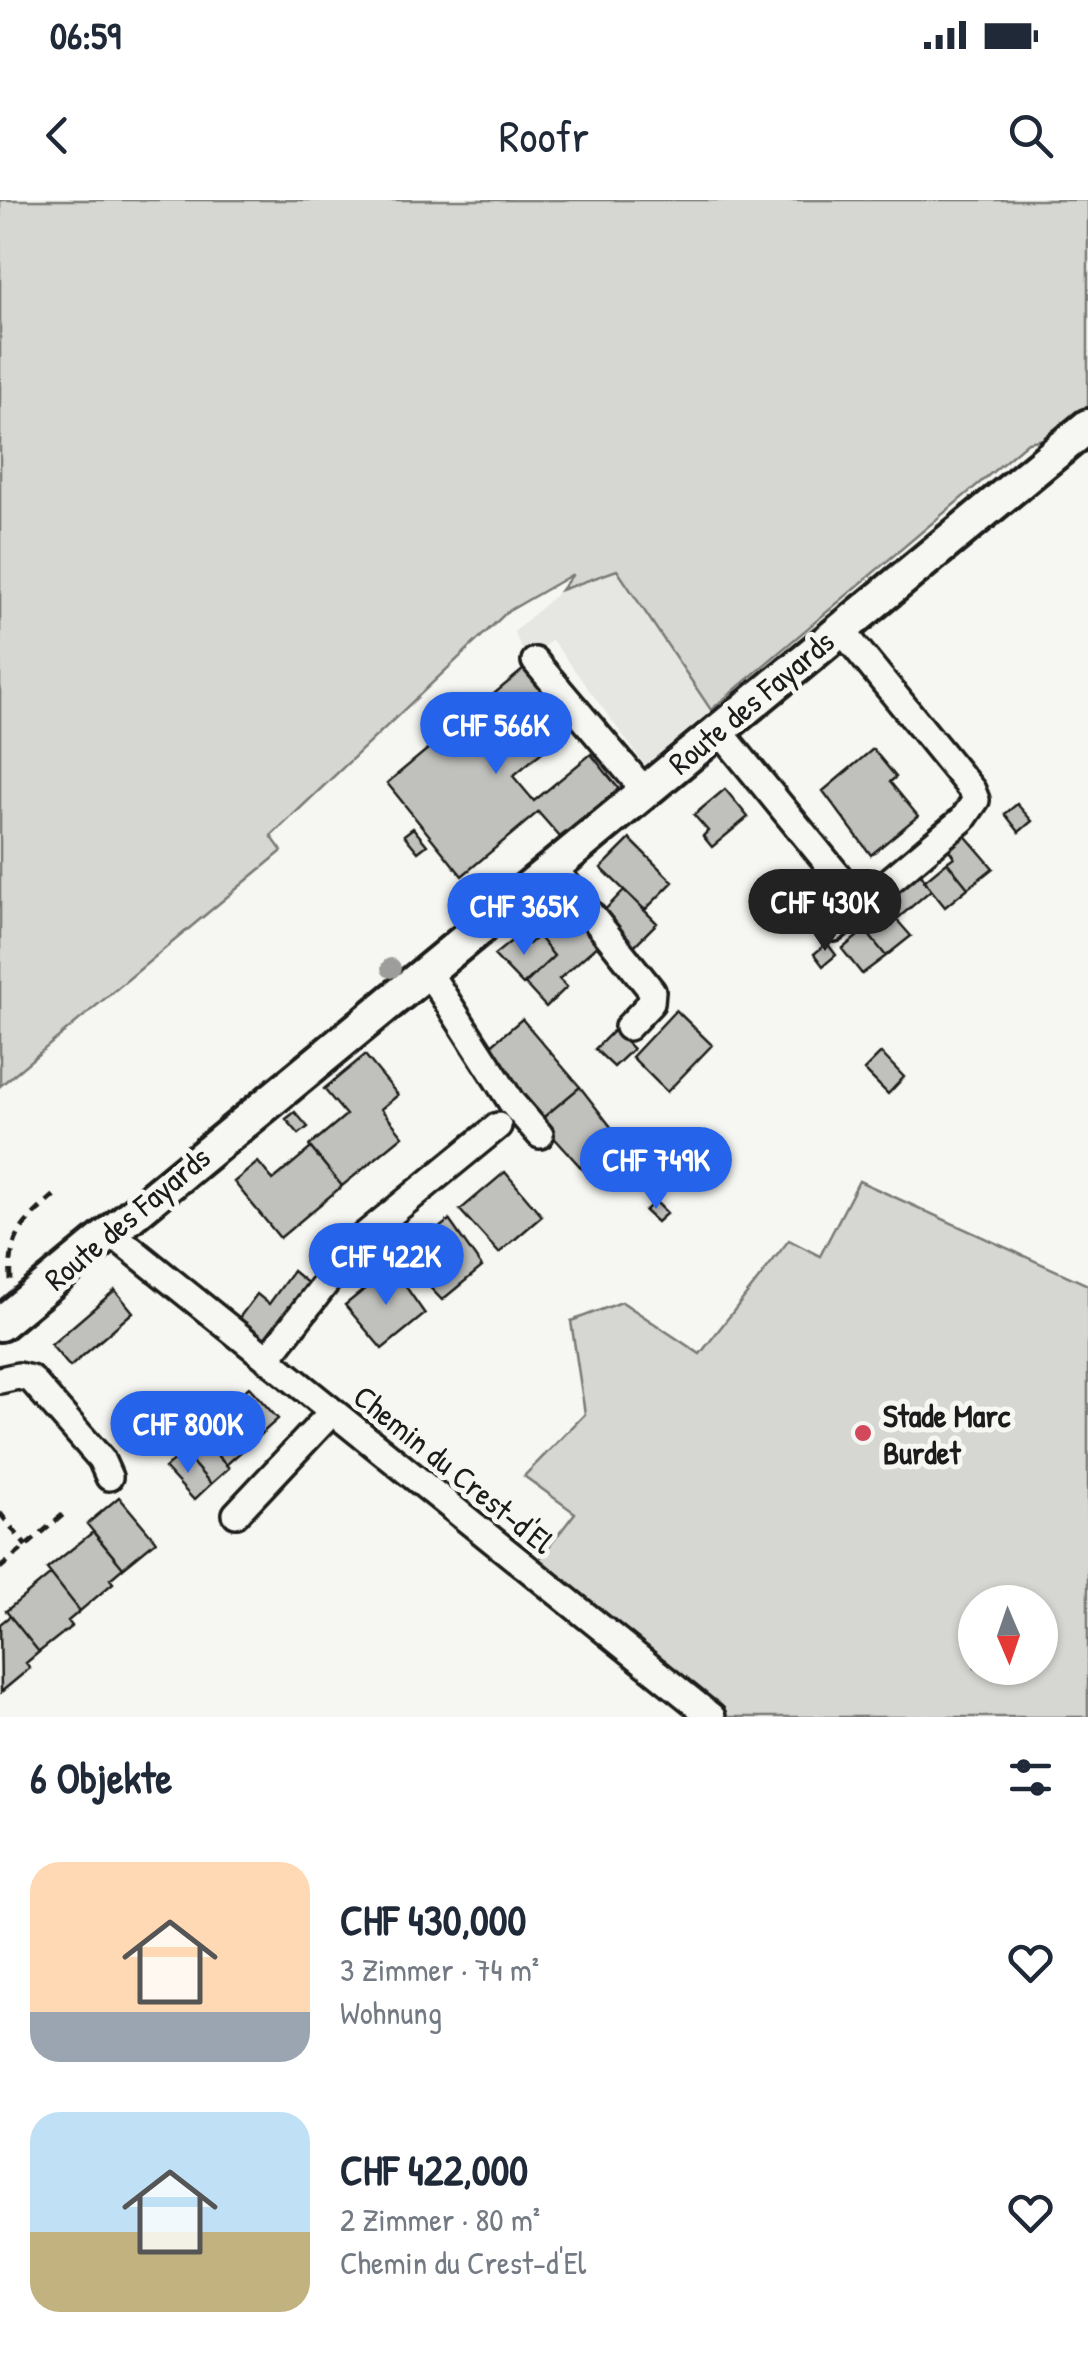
<!DOCTYPE html>
<html lang="de">
<meta charset="utf-8">
<style>
:root{--surface:#fff;--page:#f2f2f3;--text:#1f2937;--muted:#747a83;--accent:#2563eb}
body{margin:0;font-family:"Patrick Hand",sans-serif;background:var(--page);color:var(--text);height:100vh;display:flex;flex-direction:column;font-size:38px;white-space:nowrap}
*{box-sizing:border-box;margin:0}
p{font-size:32px;color:var(--muted)}
.icon{flex:none;width:55px;height:55px;fill:none;stroke:currentColor;stroke-width:2;stroke-linecap:round;stroke-linejoin:round}
.map{position:relative;height:1517px;overflow:hidden}
.drawer{display:flex;flex-direction:column;background:var(--surface);flex:1}
.drawer>*{flex:none}
.needle{width:65px;rotate:178deg}
.tools{position:absolute;left:958px;top:1385px;display:grid;gap:20px}
.tools a{display:grid;place-items:center;width:100px;height:100px;border-radius:50%;background:var(--surface);box-shadow:0 2px 8px #0004;font-size:50px}
.price{position:absolute;translate:-50% -85px;padding:0 22px;border-radius:35px;background:var(--accent);color:#fff;font-size:32px;line-height:65px;filter:drop-shadow(0 2px 5px #0008)}
.price::after{content:'';position:absolute;left:50%;top:60px;width:30px;height:22px;margin-left:-15px;background:inherit;clip-path:polygon(0 0,100% 0,50% 100%)}
.price.active{background:#222;color:#fff}
ul{padding:0;list-style:none}
li{display:flex;align-items:center;gap:30px;height:250px;padding:0 30px}
li span{display:grid;place-items:center;flex:none;width:280px;height:200px;border-radius:30px;color:#555}
li>.icon{margin-inline-start:auto}
span .icon{width:120px;height:120px;fill:#fffc;stroke-width:1}
li b{font-size:42px}
h2{display:flex;justify-content:space-between;align-items:center;height:120px;padding:0 30px;font-size:42px}
.status{display:flex;justify-content:space-between;align-items:center;height:70px;padding:0 50px;background:var(--surface);direction:ltr}
.status svg{height:28px;fill:currentColor}
header{display:flex;justify-content:space-between;align-items:center;height:130px;padding:0 30px;background:var(--surface);font-size:45px;font-weight:600}
.map>svg:first-child{display:block}
</style>
<div class="status"><b>06:59</b><svg viewBox="0 0 49 12"><path d="M0 12V9h3v3zM5 12V6h3v6zM10 12V3h3v9zM15 12V0h3v12zM26 1h20v11H26zM47 4h2v5h-2z"/></svg></div>
<header><svg class="icon" aria-label="back" viewBox="0 0 24 24"><path d="M15 5l-7 7 7 7"/></svg>Roofr<svg class="icon" aria-label="search" viewBox="0 0 24 24"><circle cx="10" cy="10" r="6"/><path d="M15 15l6 6"/></svg></header>
<div class="map">
<svg width="1088" height="1517" viewBox="0 0 1088 1517">
<rect width="100%" height="100%" fill="#f6f6f2"/>
<filter id="ink" filterUnits="userSpaceOnUse"><feTurbulence type="fractalNoise" baseFrequency=".01" numOctaves="2"/><feDisplacementMap in="SourceGraphic" scale="20" xChannelSelector="R" yChannelSelector="G"/><feConvolveMatrix kernelMatrix="1 2 1 2 8 2 1 2 1" color-interpolation-filters="sRGB"/></filter>
<g filter="url(#ink)">
<path fill="#e6e6e2" d="M617 370 711 510 645 565 552 440 527 460 514 432 561 390Z"/>
<path fill="#d6d6d2" stroke="#797977" stroke-width="2.5" fill-rule="evenodd" d="M0 0H1088V208L1050 238 1028 242 711 510 617 370 561 390 573 374 507 412 271 636 282 651 0 886Z
M859 981 1088 1085V1517H699L524 1379 575 1313 524 1276 585 1214 571 1121 622 1102 700 1154 789 1040 820 1056ZM975 1402H1040V1468H975Z"/>
<path fill="#c0c0bd" stroke="#1c1c1c" stroke-width="2.5" d="M524 469 572 527 513 576 534 601 591 554 619 589 560 637 538 612 462 676 387 583Z
M873 549 896 577 890 582 918 616 871 655 823 591Z
M725 589 748 617 712 647 703 636 708 631 694 615Z
M1017 604 1032 621 1019 632 1005 614Z
M413 628 427 645 418 652 404 635Z
M962 632 993 668 968 688 947 662 954 657 946 645Z
M630 639 673 682 645 710 601 668Z
M947 662 968 688 945 707 924 681Z
M920 672 931 690 896 720 886 713 892 705 887 698Z
M624 690 657 723 634 746 601 714Z
M567 711 598 745 559 779 567 787 546 807 525 784 554 756 538 736Z
M889 711 911 736 886 756 865 730Z
M865 730 886 756 862 774 842 749Z
M520 734 529 744 538 736 554 756 523 785 494 755Z
M827 743 836 755 823 766 814 754Z
M676 810 712 845 667 892 632 857Z
M522 819 580 887 539 921 482 853Z
M614 830 633 849 614 867 595 849Z
M881 853 904 877 888 894 864 870Z
M365 855 398 895 381 909 403 936 342 986 309 946 346 915 324 889Z
M580 887 632 954 596 984 539 921Z
M295 912 308 927 299 934 286 919Z
M311 948 342 986 280 1038 234 982 258 962 273 980Z
M505 972 542 1016 499 1053 460 1010Z
M655 1001 667 1013 657 1022 645 1011Z
M449 1020 482 1067 442 1100 402 1058Z
M392 1067 425 1114 382 1149 345 1105Z
M293 1071 310 1085 264 1144 236 1122 257 1094 269 1104Z
M115 1090 133 1112 70 1167 51 1145Z
M249 1187 278 1219 261 1234 232 1202Z
M232 1202 261 1234 243 1250 214 1218Z
M214 1218 243 1250 226 1265 197 1234Z
M200 1237 229 1268 211 1284 183 1252Z
M183 1252 211 1284 194 1300 165 1268Z
M119 1297 156 1341 123 1368 87 1324Z
M93 1332 123 1368 110 1379 113 1383 80 1411 47 1369Z
M51 1374 80 1411 68 1421 72 1426 39 1452 6 1411Z
M10 1416 39 1452 26 1463 30 1468 1 1492 0 1424Z"/>
<g fill="none" stroke-linecap="round" stroke-linejoin="round">
<defs>
<path id="minor" d="M535 461 644 590
M717 528 839 677
M552 666 652 791 651 803 628 827
M834 728 963 619 976 600 972 590 840 428
M427 770 512 903 540 935
M110 1032 712 1517
M267 1159 359 1040 498 926
M0 1180 18 1176 31 1179 101 1259 109 1277
M236 1314 332 1212"/>
<path id="major" d="M0 1124 1088 226"/>
</defs>
<use href="#minor" stroke="#1c1c1c" stroke-width="32"/>
<use href="#major" stroke="#1c1c1c" stroke-width="40"/>
<path stroke="#1c1c1c" stroke-width="5" stroke-dasharray="10 8" stroke-linecap="butt" d="M11 1080C8 1031 27 1021 60 990
M0 1313 26 1346
M0 1368 65 1313"/>
<use href="#minor" stroke="#f6f6f2" stroke-width="25"/>
<use href="#major" stroke="#f6f6f2" stroke-width="32"/>
</g>
<circle fill="#9d9d9b" cx="391" cy="768" r="10"/>
</g>
<circle fill="#d1495b" stroke="#f6f6f2" stroke-width="4" cx="863" cy="1233" r="10"/>
<g text-anchor="middle" dominant-baseline="central" stroke-width="10" stroke-linejoin="round" paint-order="stroke">
<g font-size="32" fill="#1c1c1c" stroke="#f6f6f2">
<text transform="translate(751 502) rotate(-40)">Route des Fayards</text>
<text transform="translate(127 1018) rotate(-40)">Route des Fayards</text>
<text transform="translate(454 1269) rotate(39)">Chemin du Crest-d'El</text>
</g>
<g font-size="32" font-weight="bold" fill="#1c1c1c" stroke="#f6f6f2" text-anchor="start">
<text x="883" y="1215">Stade Marc<tspan x="883" dy="37">Burdet</tspan></text>
</g>
</g>
</svg>
<div class="tools">
<a><svg class="needle" viewBox="-14 -14 28 28"><path d="M0-13l5 13h-10z" fill="#e53935"/><path d="M0 13l5-13h-10z" fill="#747a83"/></svg></a>
</div>
<b class="price" style="left:496px;top:577px">CHF 566K</b>
<b class="price active" style="left:825px;top:754px">CHF 430K</b>
<b class="price" style="left:524px;top:758px">CHF 365K</b>
<b class="price" style="left:656px;top:1012px">CHF 749K</b>
<b class="price" style="left:386px;top:1108px">CHF 422K</b>
<b class="price" style="left:188px;top:1276px">CHF 800K</b>
</div>
<section class="drawer">
<h2>6 Objekte<svg class="icon" aria-label="filters" viewBox="0 0 24 24"><path d="M4 7h16M4 17h16"/><circle cx="9" cy="7" r="2"/><circle cx="15" cy="17" r="2"/></svg></h2>
<ul>
<li><span style="background:linear-gradient(#ffd9b3 75%,#9aa5b1 0)"><svg class="icon" aria-label="home" viewBox="0 0 24 24"><path d="M3 11l9-7 9 7M6 9v11h12V9"/></svg></span><div><b>CHF 430,000</b><p>3 Zimmer · 74 m²</p><p>Wohnung</p></div><svg class="icon" aria-label="heart" viewBox="0 0 24 24"><path d="M12 20l-8-8c-3-5 5-10 8-4 3-6 11-1 8 4z"/></svg></li>
<li><span style="background:linear-gradient(#bfe0f5 60%,#c2b280 0)"><svg class="icon" aria-label="home" viewBox="0 0 24 24"><path d="M3 11l9-7 9 7M6 9v11h12V9"/></svg></span><div><b>CHF 422,000</b><p>2 Zimmer · 80 m²</p><p>Chemin du Crest-d'El</p></div><svg class="icon" aria-label="heart" viewBox="0 0 24 24"><path d="M12 20l-8-8c-3-5 5-10 8-4 3-6 11-1 8 4z"/></svg></li>
</ul>
</section>
